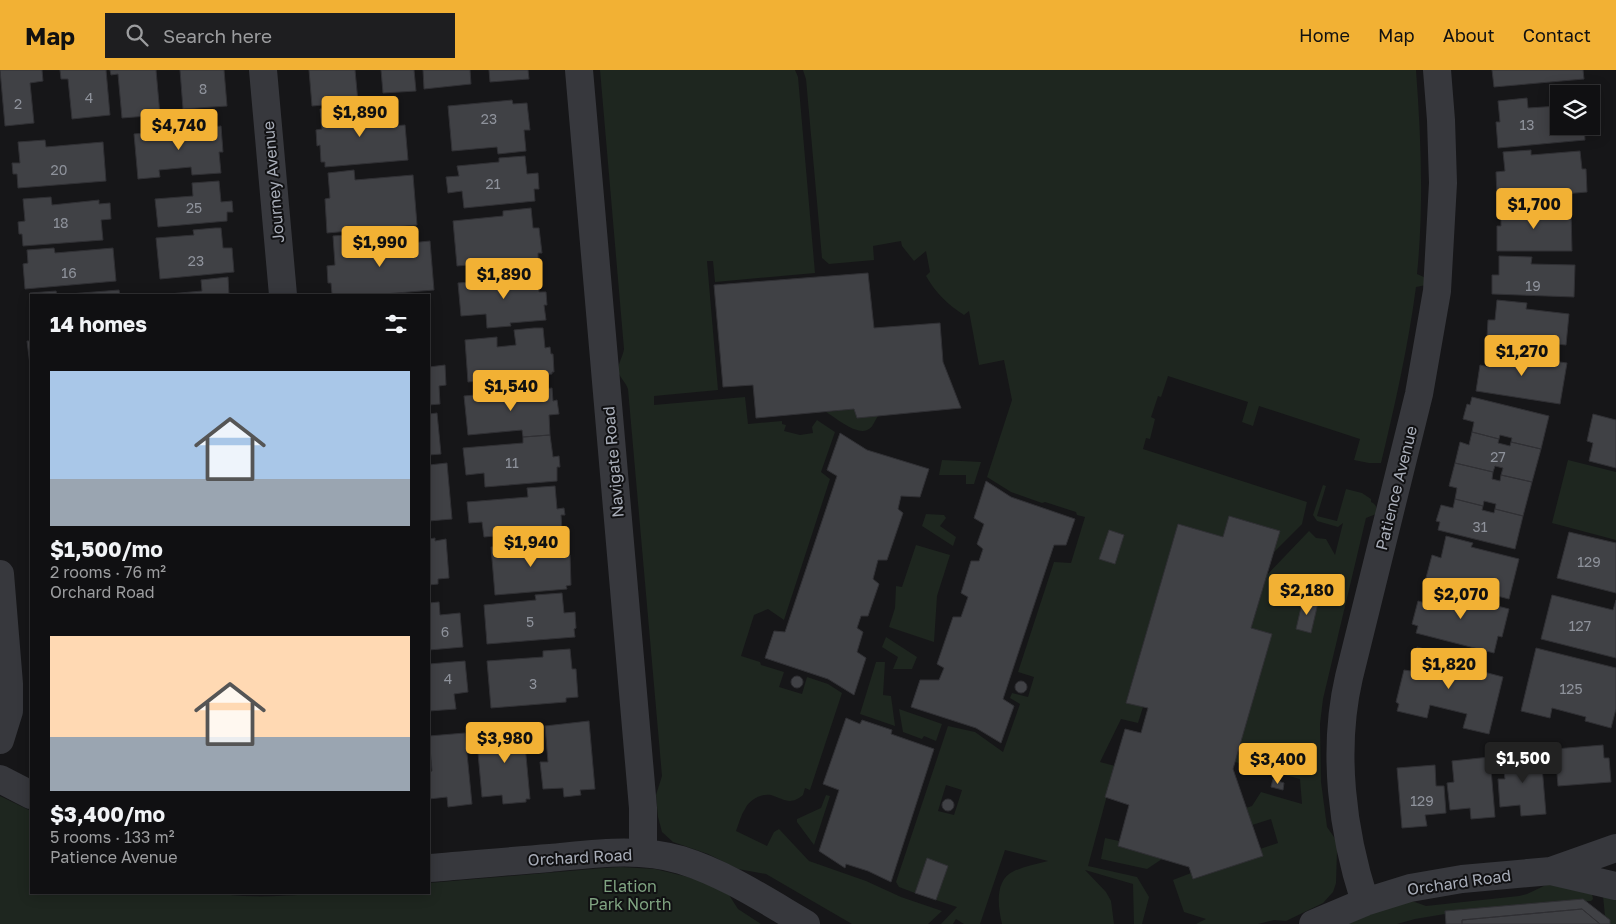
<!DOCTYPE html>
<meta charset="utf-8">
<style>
:root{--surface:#101012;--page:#1e1e20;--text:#f1f3f6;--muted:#9c9d9f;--line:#303032;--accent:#f2b134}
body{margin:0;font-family:"Golos Text",sans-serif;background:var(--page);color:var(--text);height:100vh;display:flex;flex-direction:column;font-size:19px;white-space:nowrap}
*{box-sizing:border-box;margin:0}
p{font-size:16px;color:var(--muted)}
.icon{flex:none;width:28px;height:28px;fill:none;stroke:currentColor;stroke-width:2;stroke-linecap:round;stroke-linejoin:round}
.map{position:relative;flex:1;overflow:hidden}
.side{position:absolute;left:30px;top:224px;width:400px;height:600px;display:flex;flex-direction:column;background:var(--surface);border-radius:0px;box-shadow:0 2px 12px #0003,0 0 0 1px var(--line)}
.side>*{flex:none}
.controls{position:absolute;left:1550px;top:15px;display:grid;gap:10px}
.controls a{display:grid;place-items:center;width:50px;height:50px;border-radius:0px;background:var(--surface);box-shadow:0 2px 12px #0003,0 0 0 1px var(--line);font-size:25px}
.price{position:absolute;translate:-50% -42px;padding:0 11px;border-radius:5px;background:var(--accent);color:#111;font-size:16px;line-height:32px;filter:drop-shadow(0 1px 2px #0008)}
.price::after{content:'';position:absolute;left:50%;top:30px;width:15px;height:11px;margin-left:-8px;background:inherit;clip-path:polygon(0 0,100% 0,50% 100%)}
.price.on{background:#222;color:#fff}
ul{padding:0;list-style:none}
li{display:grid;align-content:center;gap:10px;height:265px;padding:0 20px}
li span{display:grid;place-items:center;height:155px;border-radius:0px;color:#555}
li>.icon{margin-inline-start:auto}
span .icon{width:90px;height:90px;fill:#fffc;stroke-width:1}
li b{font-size:21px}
h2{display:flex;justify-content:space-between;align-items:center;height:60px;padding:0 20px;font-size:21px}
header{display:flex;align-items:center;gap:30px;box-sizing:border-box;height:70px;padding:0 25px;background:var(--accent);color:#111}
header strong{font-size:24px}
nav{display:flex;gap:28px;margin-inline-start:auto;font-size:18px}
.search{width:350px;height:45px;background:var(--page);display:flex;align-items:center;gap:12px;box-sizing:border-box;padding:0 18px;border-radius:0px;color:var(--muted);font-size:19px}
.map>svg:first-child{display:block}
</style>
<header>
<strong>Map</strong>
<div class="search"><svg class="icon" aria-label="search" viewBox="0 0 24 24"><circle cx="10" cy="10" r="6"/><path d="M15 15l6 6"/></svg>Search here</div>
<nav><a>Home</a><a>Map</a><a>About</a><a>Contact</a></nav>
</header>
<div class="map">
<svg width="1616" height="854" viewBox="0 0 1616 854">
<rect width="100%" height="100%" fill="#161618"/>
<path fill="#1e261f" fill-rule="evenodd" d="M600 0H795L798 7 815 203 715 212 713 191H707L718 320 654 326V335L745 327 748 354 782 351V354L786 355 784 361 800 365 813 363 812 357 817 350 835 362 821 402 830 409 784 550 768 539 754 545 741 586 760 592 761 595 784 602 779 617 802 624 807 607 828 614 842 623 810 720 805 718 803 725C790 736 784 729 771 725 761 723 749 730 745 739 741 745 739 753 736 761L767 776 774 762 779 759 809 791 866 811 901 827 942 841 928 854H852L766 804 738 799 708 784 673 772 662 762 658 747 656 725 662 706 628 319C626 313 622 310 619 304 616 296 623 287 624 279Z
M803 0H1416C1421 68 1424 135 1417 204L1426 208V215L1416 217C1408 277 1395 335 1381 393H1369L1354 390 1360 369 1259 336 1253 356 1242 352 1248 332 1168 306 1161 327 1158 326 1151 347 1155 349 1150 369 1146 368 1143 379 1307 432 1302 454 1273 483 1279 461 1229 446 1223 467 1178 454 1126 632 1143 637 1138 653 1121 649 1100 692 1115 696 1088 796 1137 807 1149 827 1142 854H1134L1133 814 1085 800 1106 822 1111 831 1114 854H1002C998 837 994 810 1014 801 1025 796 1037 794 1048 791L1005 780 980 854H964L956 849 953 854H941L957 837 936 830 947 796 927 789 915 823 899 817 896 812 948 656 975 662 1003 682 1020 634 1010 628 1012 623 1028 627 1034 607 1018 602 1054 492 1071 493 1085 447 1077 445 1076 442 1045 432 1042 433 1011 422 987 407 1012 330 1004 290 979 295 969 241 964 245C948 235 935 222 926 206L930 202 926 181 914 191 902 176 901 171 873 176 874 190 829 194 822 188 806 9ZM946 715 962 720 954 745 938 741Z
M854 339 857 348 878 346C875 350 873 357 869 359 858 367 836 348 826 342Z
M942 390 981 392 974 414H966V405H939Z
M1568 390 1616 402V470L1552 453Z
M1323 415 1326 416 1317 446 1337 451 1346 419 1362 423 1371 429V432C1377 435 1377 438 1376 444L1366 448 1323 629 1320 654 1321 712 1327 757 1336 770 1337 781 1336 813 1333 822 1323 833 1286 851 1274 850 1258 854H1196L1206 849 1184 842 1173 810 1191 803 1194 809 1262 786 1260 779 1278 773 1271 749 1252 755 1246 738 1252 736 1261 722 1302 734 1300 709 1235 692 1237 684 1299 700 1298 674 1267 680 1240 673 1271 564 1251 558 1267 505 1309 461 1316 468 1326 469 1335 485 1343 453 1338 457 1317 451 1313 445Z
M926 444 944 445 946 448 940 456 956 467 953 476 922 456Z
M916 475 950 485 937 526 934 572 889 557 895 538 896 516 902 517Z
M886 567 917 587 912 599H893L898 587 882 577Z
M876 592H885L883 625 891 626 895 656 860 644Z
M899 639 942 654 936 671 924 666 922 669 903 662Z
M826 725 830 726 814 775 797 752V749L821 738Z
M0 726 31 741V822H208C254 830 287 825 332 823 364 821 397 822 429 822V813L604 798 621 797 655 799 688 807 706 813 729 825 738 839 761 854H0Z
M1105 768 1119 771 1118 776 1162 789 1147 799 1101 789Z
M1546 815H1552L1592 824 1593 829 1591 831 1445 841V844L1415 849 1397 854H1347L1381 840 1412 831 1426 836 1519 826 1527 824Z
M1603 826 1616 828V854H1610V850L1605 846Z"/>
<path fill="#404145" stroke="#303034" d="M0 0H42L43 11 30 13 34 53 5 56Z
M60 0H106L110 45 72 49 68 9H61Z
M110 0H156L160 45 122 48 118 4 111 5Z
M180 0H224L227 36 183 39Z
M309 0H355L358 32 312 36Z
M381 0H414L416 21 383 23Z
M423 0H470L471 14 424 19Z
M489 0H528L529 9 490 12Z
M1492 0H1583L1584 9 1494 17Z
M1527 28 1528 38 1559 36V56H1584L1585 70 1498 78 1496 52H1500L1498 31Z
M512 30 513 34 527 33 530 60H524L526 81 498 84 497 77 452 81 448 36Z
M349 36 350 45 391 41 393 56 405 55 408 90 325 97V92H321L320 75 317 76 316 60 322 59 320 39Z
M221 56 223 82H219L221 103 192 105 191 97 159 100 160 107 138 109 134 64Z
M45 70 46 77 103 72 106 111 18 118 17 104H13L12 93H20L18 72Z
M1531 80V85L1580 81 1582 99H1586L1587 122 1503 129V126H1497L1496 102 1505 101 1503 82Z
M525 86 527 104 538 103 539 119H534L535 131 464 138 462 121 448 123 446 107 459 106 457 96 499 92V88Z
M354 100 355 110 413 105 417 155 327 163 325 129 330 128 328 103Z
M219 111 221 132 232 131 233 142H227V151L158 157 155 129 193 126 192 113Z
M51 127 52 135 99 130V134L110 133 111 149 101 150 103 170 23 176 22 164H19L18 152 25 151 23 129Z
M1501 135H1531V142H1571L1572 181H1497V156H1501Z
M531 138 533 158H539L542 183H538V189L457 196 453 151 503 146V141Z
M215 158H221L223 178H232L234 202 160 209 156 168 194 165 193 160Z
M360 164 361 178 430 171 434 220 371 225 332 224 331 213H328L327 196 335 195 333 166Z
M54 178 55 183 113 178 116 211 25 219 23 194 28 193 27 180Z
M1499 186 1532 187 1531 194 1575 195 1574 227 1492 224V205H1499Z
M537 202 539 222H546L547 235H544L546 250 510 253 511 256 487 258 486 244 461 246 458 213 509 209V204Z
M868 203 874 258 940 253 943 292 961 338 857 348 854 339 756 348 753 315 723 317 714 215Z
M228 207 229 225H158L202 221 201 210Z
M119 220 120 225H31V240L30 223 56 221 57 225Z
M1497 230 1527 233 1526 239 1569 244 1566 275 1487 267 1488 250H1495Z
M534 258H543L545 278 550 277 551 284H553L554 302H552V304L468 312 465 270 497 267V277L516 275 514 260Z
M27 271H31V295H30Z
M1492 276 1520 280 1518 286 1567 293 1560 334 1476 321 1480 295 1489 297Z
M445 295 446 315 439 316 440 334 429 335V297Z
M552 318 553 331 557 330 559 344 549 345 550 365 523 367 522 360 468 365 464 326Z
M1472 327 1549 346 1541 379 1511 372 1512 368 1500 365 1499 369 1472 362 1474 352 1463 349 1467 334 1470 335Z
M437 343 441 384 429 385V344Z
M1593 344 1616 350V398L1589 391 1593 373 1587 371Z
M1472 362 1499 369 1498 373 1510 376 1511 372 1541 379 1532 412 1501 405 1503 398 1495 396 1493 402 1455 393 1460 372 1469 375Z
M840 363 867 380 929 399 920 427 901 426 898 439 903 443 887 490H878L873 509 879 514 868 546H861L857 558 863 562 857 582 866 588 854 625 828 609 765 588 774 561 785 562 837 406 827 400Z
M550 365 553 387 559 386 560 397H557V411L485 417 484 403 466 405 463 378 523 373V367Z
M447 393 452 449 429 451V395Z
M1455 393 1493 402 1492 409 1500 411 1501 405 1532 412 1523 446 1495 439 1496 434 1484 431 1483 436 1455 429 1457 418 1449 416Z
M986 411 1011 427 1075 449 1066 475H1054L1003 629 1014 636 1001 673 976 658 911 637 920 610H939L944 598 937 594 953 547H961L968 527 961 523 971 491H979L983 479 977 474 984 454 974 448Z
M555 416 557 439 564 438 565 445H561L562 460 484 467 482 452 469 453 467 432 528 427 527 418Z
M1455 429 1483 436 1482 440 1494 443 1495 439 1523 446 1515 479 1438 460 1440 452 1436 451 1441 435 1453 438Z
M1229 446 1280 461 1251 558 1272 564 1233 699 1263 786 1193 809 1189 797 1118 776 1129 735 1105 727 1125 659 1141 663 1148 638 1126 633 1178 454 1223 467Z
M1109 460 1124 465 1115 494 1099 489Z
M1569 462 1616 473V523L1557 508Z
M1446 466 1473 473 1471 477 1519 489 1509 529 1426 508 1432 485 1441 488Z
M554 467H558L560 486 570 485 571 515 566 516 567 519 495 525 491 477 532 474 531 469Z
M435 468V471L446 469 449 508 438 509V514L429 515V469Z
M1434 515 1460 522 1459 526 1509 539 1502 567 1498 566 1494 583 1416 563 1418 556 1412 554 1418 531 1429 534Z
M562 523 564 543 575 542 576 558 574 559 575 567 487 574 484 535 536 530 535 525Z
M1552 525 1613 540 1616 530V588L1541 569Z
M1303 529 1318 533 1311 563 1296 559Z
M439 532 440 545 460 543 463 577 429 580V533Z
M1417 577 1447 585 1446 592 1503 607 1489 664 1463 658 1467 644 1430 635 1427 648 1397 641 1399 634 1396 632 1404 600 1411 601Z
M1536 578 1616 598V639L1611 658 1585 651 1586 647 1552 638 1550 648 1521 641Z
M570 579 572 599H576L578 627 566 628V632L491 638 487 591 543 587V581Z
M465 591 468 622 454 624 456 639 429 641V594Z
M791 612a6 6 0 1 1 12 0a6 6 0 1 1-12 0Z
M1015 617a6 6 0 1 1 12 0a6 6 0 1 1-12 0Z
M846 648 860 654 862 650 892 660 891 664 934 679 891 812 868 801 846 794 845 798 819 781 839 720 823 714Z
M589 651 595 719 580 720 581 725 564 727 563 718 543 719 540 692H548L545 656Z
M523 653 530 729H526V732L503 734 502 725 482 727 478 683 486 682 483 657Z
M465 663 472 734 448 737 447 727 429 729V702L432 701 429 666Z
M1603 675 1604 688H1609L1611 712 1558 716 1555 679Z
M1541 684 1546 744 1521 746 1520 735 1500 737 1498 709H1505L1502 687Z
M1490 687 1495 747 1471 749 1470 738 1450 740 1447 713 1454 712 1452 691Z
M1435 695 1436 716H1444L1446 743 1425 745 1427 756 1402 758 1397 698Z
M1273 709 1284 713 1283 720 1271 717Z
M942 735a6 6 0 1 1 12 0a6 6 0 1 1-12 0Z
M927 788 948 796 936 830 915 823Z
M1583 829 1610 850V854H1600L1582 839 1462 850V854H1446L1445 841Z
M1582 839 1600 854H1462V850Z"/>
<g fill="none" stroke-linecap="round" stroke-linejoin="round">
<path stroke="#37383d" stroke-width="28" d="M263 0 283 225
M579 0 643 738V783
M0 504 9 614V641L0 670
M0 709 31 725
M429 798C469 795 509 791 550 788 593 784 638 777 681 790 726 804 765 830 806 854
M1551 801 1616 816
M1365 832C1342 761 1332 680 1349 607L1419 324 1437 221 1443 113 1441 50 1437 0
M1313 854 1365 832 1410 818 1462 809 1551 801 1616 778"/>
</g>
<g text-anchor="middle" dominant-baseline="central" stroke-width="4" stroke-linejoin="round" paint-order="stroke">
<g font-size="14" fill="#8e929b">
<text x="203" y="18">8</text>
<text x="89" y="27">4</text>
<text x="18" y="33">2</text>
<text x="489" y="48">23</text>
<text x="1527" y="54">13</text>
<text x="59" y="99">20</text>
<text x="493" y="113">21</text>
<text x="194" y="137">25</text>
<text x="61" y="152">18</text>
<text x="196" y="190">23</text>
<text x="69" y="202">16</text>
<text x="1533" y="215">19</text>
<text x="1498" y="386">27</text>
<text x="512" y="392">11</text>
<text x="1480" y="456">31</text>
<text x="1589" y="491">129</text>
<text x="530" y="551">5</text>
<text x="1580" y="555">127</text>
<text x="445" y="561">6</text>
<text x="448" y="608">4</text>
<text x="533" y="613">3</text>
<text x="1571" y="618">125</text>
<text x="1422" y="730">129</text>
</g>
<g font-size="16" fill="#a8adb8" stroke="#111113">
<text transform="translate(273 112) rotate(-95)">Journey Avenue</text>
<text transform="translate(613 392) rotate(-95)">Navigate Road</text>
<text transform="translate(1396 418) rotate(-76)">Patience Avenue</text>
<text transform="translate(580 787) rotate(-3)">Orchard Road</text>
<text transform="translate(1459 812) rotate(-8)">Orchard Road</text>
</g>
<g font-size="16" fill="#7fa381" stroke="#111113">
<text x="630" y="816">Elation<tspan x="630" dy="18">Park North</tspan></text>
</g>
</g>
</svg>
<div class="controls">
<a><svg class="icon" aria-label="layers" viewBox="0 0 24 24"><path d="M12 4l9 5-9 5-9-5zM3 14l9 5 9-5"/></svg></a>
</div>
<b class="price" style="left:360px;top:68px">$1,890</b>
<b class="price" style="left:179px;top:81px">$4,740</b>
<b class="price" style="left:1534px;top:160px">$1,700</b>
<b class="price" style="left:380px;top:198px">$1,990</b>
<b class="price" style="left:504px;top:230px">$1,890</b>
<b class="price" style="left:1522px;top:307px">$1,270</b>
<b class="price" style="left:511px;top:342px">$1,540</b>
<b class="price" style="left:531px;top:498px">$1,940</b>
<b class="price" style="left:1307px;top:546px">$2,180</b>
<b class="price" style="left:1461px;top:550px">$2,070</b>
<b class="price" style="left:1449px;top:620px">$1,820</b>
<b class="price" style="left:505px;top:694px">$3,980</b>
<b class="price on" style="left:1523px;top:714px">$1,500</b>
<b class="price" style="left:1278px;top:715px">$3,400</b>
<section class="side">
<h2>14 homes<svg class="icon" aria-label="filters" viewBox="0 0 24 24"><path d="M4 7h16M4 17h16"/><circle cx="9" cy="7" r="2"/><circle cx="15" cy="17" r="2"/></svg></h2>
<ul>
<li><span style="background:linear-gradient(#a9c7e8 70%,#9aa5b1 0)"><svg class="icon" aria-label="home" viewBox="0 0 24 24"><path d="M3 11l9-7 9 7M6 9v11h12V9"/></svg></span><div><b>$1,500/mo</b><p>2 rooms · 76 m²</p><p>Orchard Road</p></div></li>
<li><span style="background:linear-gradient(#ffd9b3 65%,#9aa5b1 0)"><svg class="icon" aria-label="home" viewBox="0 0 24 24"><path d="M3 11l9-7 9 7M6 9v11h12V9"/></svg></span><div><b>$3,400/mo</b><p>5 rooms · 133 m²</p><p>Patience Avenue</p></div></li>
</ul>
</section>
</div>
